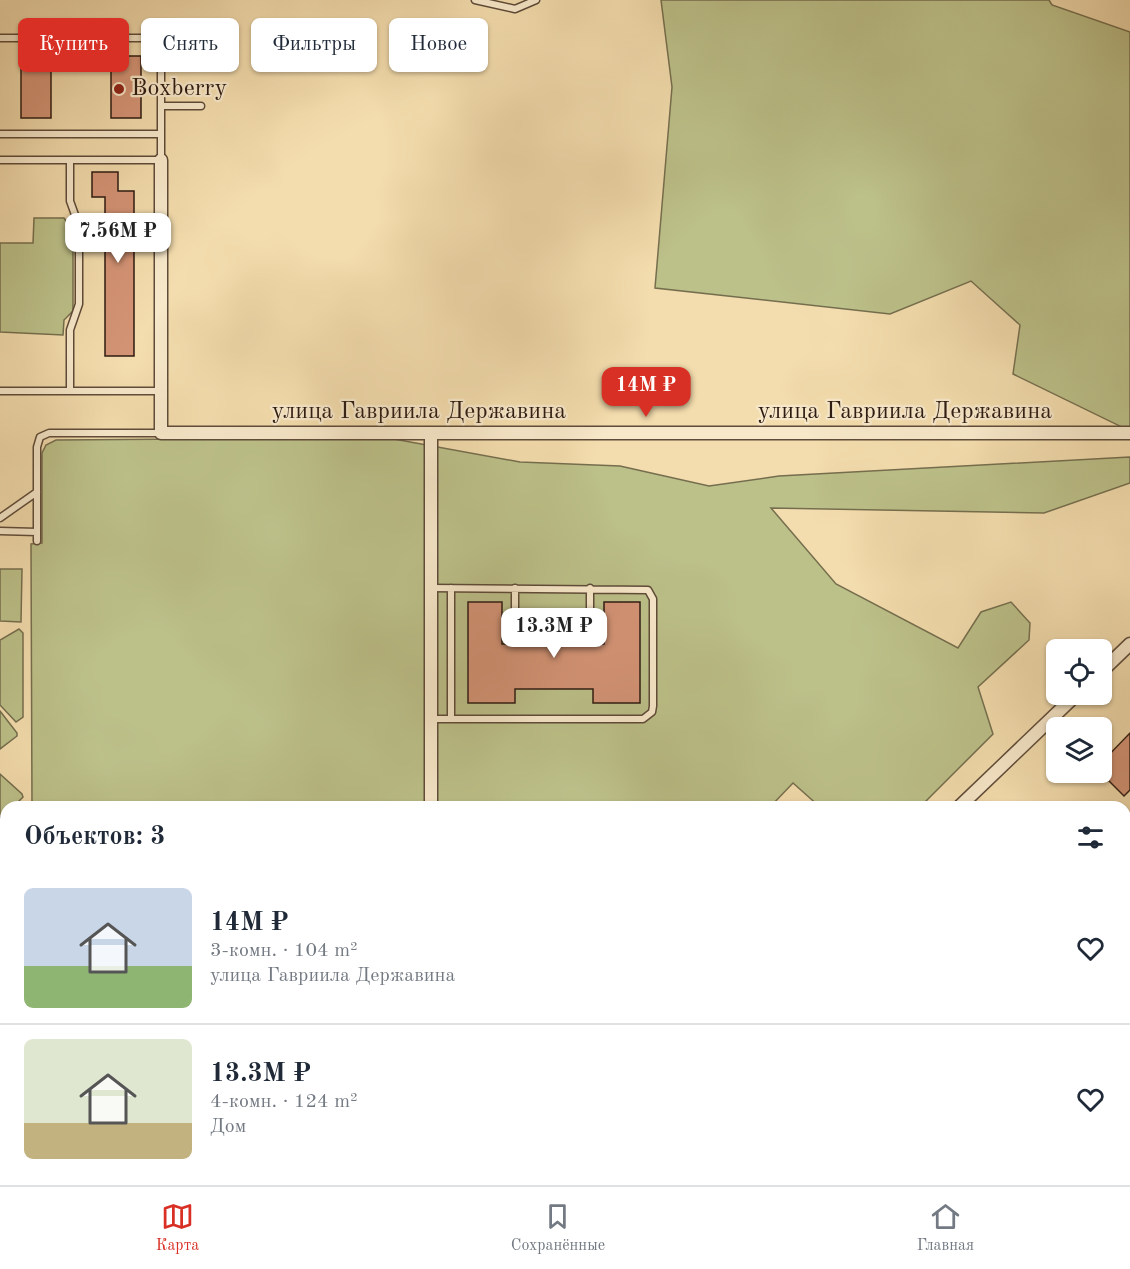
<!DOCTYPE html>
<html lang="ru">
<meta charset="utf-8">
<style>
:root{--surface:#fff;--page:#f2f2f3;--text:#1f2937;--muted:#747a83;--line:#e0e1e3;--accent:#d93025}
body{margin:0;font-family:"Old Standard TT",serif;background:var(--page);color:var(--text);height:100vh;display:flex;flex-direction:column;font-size:22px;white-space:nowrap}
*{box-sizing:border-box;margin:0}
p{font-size:20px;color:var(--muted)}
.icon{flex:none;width:33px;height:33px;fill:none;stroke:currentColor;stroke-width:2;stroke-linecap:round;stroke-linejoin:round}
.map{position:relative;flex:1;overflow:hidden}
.sheet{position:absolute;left:0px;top:801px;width:1131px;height:384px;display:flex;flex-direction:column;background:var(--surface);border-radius:18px 18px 0 0;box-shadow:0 2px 4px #0004}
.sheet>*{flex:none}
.hud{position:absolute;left:18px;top:18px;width:600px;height:54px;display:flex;gap:12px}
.tools{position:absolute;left:1046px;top:639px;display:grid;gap:12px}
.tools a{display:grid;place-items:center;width:66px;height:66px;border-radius:9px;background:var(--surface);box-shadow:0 2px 4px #0004;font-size:30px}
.price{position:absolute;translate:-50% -51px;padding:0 14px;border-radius:12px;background:#fff;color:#222;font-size:20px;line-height:39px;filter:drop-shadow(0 2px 3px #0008)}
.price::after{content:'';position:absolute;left:50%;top:36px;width:18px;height:14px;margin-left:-9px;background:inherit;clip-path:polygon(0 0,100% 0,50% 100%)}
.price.on{background:var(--accent);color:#fff}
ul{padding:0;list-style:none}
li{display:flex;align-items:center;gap:18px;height:150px;padding:0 24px}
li+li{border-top:2px solid var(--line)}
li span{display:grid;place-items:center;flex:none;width:168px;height:120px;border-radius:9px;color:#555}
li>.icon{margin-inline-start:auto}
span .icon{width:72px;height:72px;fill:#fffc;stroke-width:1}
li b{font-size:26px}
h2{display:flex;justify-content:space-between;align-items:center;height:72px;padding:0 24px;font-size:26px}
.pill{padding:0 21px;border-radius:9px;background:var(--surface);box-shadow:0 2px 4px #0004;font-size:21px;line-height:54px}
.pill.on{background:var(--accent);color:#fff}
.dock{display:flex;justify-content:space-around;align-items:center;height:84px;border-top:2px solid var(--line);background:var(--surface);font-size:16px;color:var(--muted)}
.dock a{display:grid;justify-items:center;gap:3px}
.dock .on{color:var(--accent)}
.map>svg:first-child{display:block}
</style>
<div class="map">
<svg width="1130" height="1185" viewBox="0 0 1130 1185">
<rect width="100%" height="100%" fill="#f3dcad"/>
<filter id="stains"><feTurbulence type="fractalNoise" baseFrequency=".00333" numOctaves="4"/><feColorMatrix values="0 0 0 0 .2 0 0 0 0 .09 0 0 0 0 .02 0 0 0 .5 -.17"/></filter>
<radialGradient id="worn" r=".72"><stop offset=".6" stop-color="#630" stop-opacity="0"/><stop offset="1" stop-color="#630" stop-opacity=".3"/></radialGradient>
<path fill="#bcc089" stroke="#756e4e" stroke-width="1.5" d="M661 0H1049L1052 5 1130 32V431L1013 374 1020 325 971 281 890 314 655 288 672 87Z
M172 48H207V65H172Z
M34 218H64L73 231V311L64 320 63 335 0 332V243H33Z
M361 433 520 462 620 466 709 486 779 476 1130 457V483L1044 513 771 508 836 584 958 648 981 612 1011 602 1030 623 1029 640 978 687 993 734 920 807H820L793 783 770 807H612L546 802 538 807H32L31 544 42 543V453L46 445 56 440 190 439Z
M0 569H22L21 622 0 621Z
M19 629 23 633V717L16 722 0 705V640Z
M0 711 17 733V736L0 749Z
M0 774 22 794 23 797 13 807H6V813L0 818Z
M1125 888 1130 891V1185H0V912L6 911V1179H1125Z"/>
<path fill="#d39375" stroke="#2e1b12" stroke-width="1.5" d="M21 56H51V118H21Z
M111 56H141V118H111Z
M92 172H118V191H134V356H105V197H92Z
M468 602H502V644H604V602H640V703H593V689H515V703H468Z
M1130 733V790L1124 796 1101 773V763Z"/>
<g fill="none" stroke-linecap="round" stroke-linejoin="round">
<defs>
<path id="service" d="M475 0 515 9 536 0
M0 38H212
M161 106H201
M0 134H161
M0 160H161V38
M70 160V201L79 226V304L70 330V391
M0 391H161
M0 518 37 492
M0 531 37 532
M37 541V447L40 437 49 433H161
M451 588V719
M515 588V628L522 634 587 633 590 628V588
M431 719H643L652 712 653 706V599L648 590 431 588"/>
<path id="minor" d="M161 160V433H1130
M431 433V807
M1101 672 1130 644
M959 807 1077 694
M0 899 6 898"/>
</defs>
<use href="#service" stroke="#5f4b39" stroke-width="9"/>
<use href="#minor" stroke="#5f4b39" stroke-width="15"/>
<use href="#service" stroke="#f7e8ca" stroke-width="6"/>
<use href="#minor" stroke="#f7e8ca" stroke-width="12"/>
</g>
<circle fill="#8f2418" stroke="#f7e8ca" stroke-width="2" cx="119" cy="89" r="6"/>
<g text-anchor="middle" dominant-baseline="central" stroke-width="4.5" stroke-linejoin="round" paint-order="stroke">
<g font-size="24" fill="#2e1b12" stroke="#f7e8ca" text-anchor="start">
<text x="131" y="89">Boxberry</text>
</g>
<g font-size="24" fill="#2e1b12" stroke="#f7e8ca">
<text x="419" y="412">улица Гавриила Державина</text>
<text x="905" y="412">улица Гавриила Державина</text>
</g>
</g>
<rect width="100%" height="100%" filter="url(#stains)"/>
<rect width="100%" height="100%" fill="url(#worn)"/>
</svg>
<div class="tools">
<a><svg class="icon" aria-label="locate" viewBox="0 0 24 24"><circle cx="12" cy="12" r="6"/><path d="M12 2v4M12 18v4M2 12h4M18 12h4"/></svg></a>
<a><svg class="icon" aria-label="layers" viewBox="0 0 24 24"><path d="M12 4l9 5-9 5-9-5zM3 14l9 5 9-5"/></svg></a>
</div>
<b class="price" style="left:118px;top:264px">7.56M ₽</b>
<b class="price on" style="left:646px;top:418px">14M ₽</b>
<b class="price" style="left:554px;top:659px">13.3M ₽</b>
<div class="hud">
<a class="pill on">Купить</a>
<a class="pill">Снять</a>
<a class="pill">Фильтры</a>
<a class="pill">Новое</a>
</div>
<section class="sheet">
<h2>Объектов: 3<svg class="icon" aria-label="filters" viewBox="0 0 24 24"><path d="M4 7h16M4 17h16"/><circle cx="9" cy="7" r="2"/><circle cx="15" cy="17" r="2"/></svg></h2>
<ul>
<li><span style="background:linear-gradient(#c9d6e8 65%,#8fb573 0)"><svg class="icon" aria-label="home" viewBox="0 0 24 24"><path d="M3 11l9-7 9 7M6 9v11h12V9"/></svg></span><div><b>14M ₽</b><p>3-комн. · 104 m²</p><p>улица Гавриила Державина</p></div><svg class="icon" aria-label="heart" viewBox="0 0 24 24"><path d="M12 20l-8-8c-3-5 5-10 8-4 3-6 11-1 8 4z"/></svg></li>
<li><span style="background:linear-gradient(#dfe7d0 70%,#c2b280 0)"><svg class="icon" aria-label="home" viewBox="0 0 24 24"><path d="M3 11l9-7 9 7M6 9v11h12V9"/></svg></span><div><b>13.3M ₽</b><p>4-комн. · 124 m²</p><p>Дом</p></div><svg class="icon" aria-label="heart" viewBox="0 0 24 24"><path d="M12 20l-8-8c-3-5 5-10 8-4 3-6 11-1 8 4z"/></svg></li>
</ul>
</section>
</div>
<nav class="dock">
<a class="on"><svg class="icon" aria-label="map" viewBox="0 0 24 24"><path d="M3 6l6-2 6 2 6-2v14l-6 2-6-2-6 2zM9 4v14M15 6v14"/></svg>Карта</a>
<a><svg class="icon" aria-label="saved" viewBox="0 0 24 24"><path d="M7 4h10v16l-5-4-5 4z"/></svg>Сохранённые</a>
<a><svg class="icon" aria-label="home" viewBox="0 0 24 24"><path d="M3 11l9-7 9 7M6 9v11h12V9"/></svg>Главная</a>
</nav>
